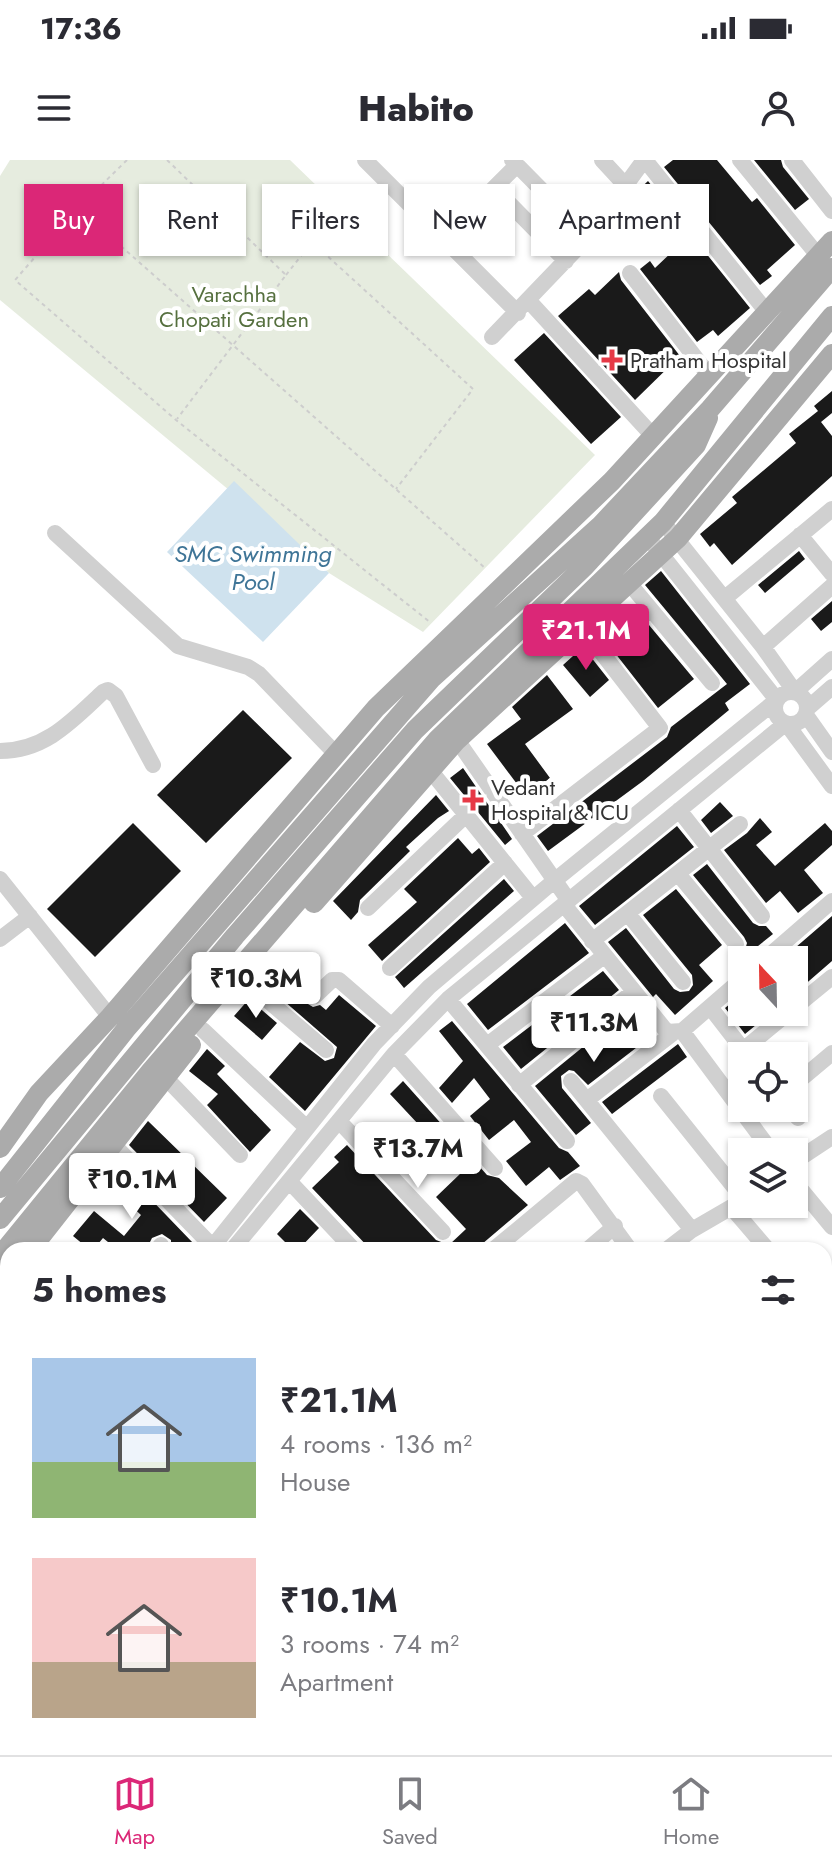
<!DOCTYPE html>
<meta charset="utf-8">
<style>
:root{--surface:#fff;--page:#f7f7f7;--text:#2b2b33;--muted:#7c7c81;--line:#e1e1e2;--accent:#db2777}
body{margin:0;font-family:Jost,sans-serif;background:var(--page);color:var(--text);height:100vh;display:flex;flex-direction:column;font-size:30px;white-space:nowrap}
*{box-sizing:border-box;margin:0}
p{font-size:26px;color:var(--muted)}
.icon{flex:none;width:44px;height:44px;fill:none;stroke:currentColor;stroke-width:2;stroke-linecap:round;stroke-linejoin:round}
.map{position:relative;flex:1;overflow:hidden}
.details{position:absolute;left:0px;top:1082px;width:832px;height:514px;display:flex;flex-direction:column;background:var(--surface);border-radius:24px 24px 0 0;box-shadow:0 2px 6px #0004}
.details>*{flex:none}
.banner{position:absolute;left:24px;top:24px;width:784px;height:72px;display:flex;gap:16px}
.needle{width:52px;rotate:338deg}
.tools{position:absolute;left:728px;top:786px;display:grid;gap:16px}
.tools a{display:grid;place-items:center;width:80px;height:80px;border-radius:0px;background:var(--surface);box-shadow:0 2px 6px #0004;font-size:40px}
.price{position:absolute;translate:-50% -68px;padding:0 18px;border-radius:8px;background:#fff;color:#222;font-size:26px;line-height:52px;filter:drop-shadow(0 2px 4px #0008)}
.price::after{content:'';position:absolute;left:50%;top:48px;width:24px;height:18px;margin-left:-12px;background:inherit;clip-path:polygon(0 0,100% 0,50% 100%)}
.price.current{background:var(--accent);color:#fff}
ul{padding:0;list-style:none}
li{display:flex;align-items:center;gap:24px;height:200px;padding:0 32px}
li span{display:grid;place-items:center;flex:none;width:224px;height:160px;border-radius:0px;color:#555}
li>.icon{margin-inline-start:auto}
span .icon{width:96px;height:96px;fill:#fffc;stroke-width:1}
li b{font-size:34px}
h2{display:flex;justify-content:space-between;align-items:center;height:96px;padding:0 32px;font-size:34px}
.tag{padding:0 28px;border-radius:0px;background:var(--surface);box-shadow:0 2px 6px #0004;font-size:28px;line-height:72px}
.tag.current{background:var(--accent);color:#fff}
.status{display:flex;justify-content:space-between;align-items:center;height:56px;padding:0 40px;background:var(--surface);direction:ltr}
.status svg{height:22px;fill:currentColor}
header{display:flex;justify-content:space-between;align-items:center;height:104px;padding:0 32px;background:var(--surface);font-size:36px;font-weight:800}
.dock{display:flex;justify-content:space-around;align-items:center;height:112px;border-top:2px solid var(--line);background:var(--surface);font-size:22px;color:var(--muted)}
.dock a{display:grid;justify-items:center;gap:4px}
.dock .current{color:var(--accent)}
.map>svg:first-child{display:block}
</style>
<div class="status"><b>17:36</b><svg viewBox="0 0 49 12"><path d="M0 12V9h3v3zM5 12V6h3v6zM10 12V3h3v9zM15 12V0h3v12zM26 1h20v11H26zM47 4h2v5h-2z"/></svg></div>
<header><svg class="icon" aria-label="menu" viewBox="0 0 24 24"><path d="M4 6h16M4 12h16M4 18h16"/></svg>Habito<svg class="icon" aria-label="person" viewBox="0 0 24 24"><circle cx="12" cy="8" r="4"/><path d="M4 21q1-7 8-7t8 7"/></svg></header>
<div class="map">
<svg width="832" height="1595" viewBox="0 0 832 1595">
<rect width="100%" height="100%" fill="#fff"/>
<path fill="#e6ecdf" d="M10 0H290L595 295 423 472 329 413 0 140V16Z"/>
<path fill="#cfe2ee" d="M234 321 329 413 263 482 167 392Z"/>
<path fill="#1a1a1a" d="M673 0H717L752 42 757 38 795 85 767 110 772 116 760 125 664 7Z
M754 0H781L783 7 809 39 795 50Z
M648 21 750 148 718 176 713 170 697 182 640 109 650 101 655 108 674 90 647 60 636 70 620 52 631 37Z
M619 112 621 120 680 196 635 240 558 156 589 129 595 135Z
M544 173 621 257 591 284 514 200Z
M832 231V253L821 262 832 276V316L732 405 714 383 710 387 700 374 737 343 732 337 796 283 789 274 818 251 814 246Z
M799 391 805 399 765 433 758 425Z
M661 411 750 524 725 543 729 550 643 621 548 691 537 676 667 577 671 567 727 524 645 425Z
M832 441V462L821 471 811 459Z
M649 465 694 519 658 548 615 493Z
M583 487 609 520 590 537 563 505Z
M547 515 573 549 525 584 550 618 526 636 487 584 521 559 512 547Z
M243 550 292 598 206 683 157 635Z
M463 608 512 679 505 685 450 618Z
M436 635 449 651 438 658 406 687 410 691 360 740 358 752 351 760 333 741Z
M720 642 733 656 711 673 701 660Z
M760 658 772 672 756 685 775 706 825 663 832 671V685L804 710 823 733 798 753 780 731 766 743 724 690 747 673Z
M133 663 181 711 95 797 47 749Z
M677 666 694 687 595 765 579 746Z
M458 678 472 694 479 688 490 702 382 801 368 785 417 742 404 729Z
M707 704 753 763 759 766H766L773 774 748 794 745 790 747 783 744 777 693 715Z
M504 719 514 731 404 828 395 817Z
M676 729 722 785 699 805 713 821 675 855 656 834 653 837 608 782 626 768 674 829 680 832 689 831 693 825 692 815 643 755Z
M832 756V801L794 834V800H781Z
M565 763 589 793 488 870 467 844Z
M285 796 307 818 297 827 305 833 308 844 313 847 320 845 326 850 339 835 376 866 305 951 269 917 300 882 325 901 334 898 337 887 261 821Z
M603 811 619 830 521 909 503 887Z
M742 834V852H772L745 874 725 848Z
M249 839 277 863 262 880 234 856Z
M632 847 654 874 588 925 574 911 569 910 561 916 562 928 591 963 576 975 535 926Z
M452 861 559 988 568 992 580 1006 560 1020 549 1007 526 1026 506 1001 531 982 514 960 489 980 470 956 490 939 474 918 452 943 439 928 463 901 439 871Z
M678 884 687 897 612 954 602 942Z
M207 889 225 906 217 914 271 970 250 992 207 945 218 934 189 911Z
M403 921 487 1015 499 1018 528 1045 475 1090H371L312 1028 339 1002 334 997 347 985 436 1080 449 1085 466 1069 436 1037 461 1013 444 995 418 1020 403 1004 398 1008 387 996 419 965 390 934Z
M148 961 227 1038 204 1062 129 985Z
M115 1002 193 1083 187 1090H171V1080L162 1074 152 1078 146 1090H118L103 1078 93 1090H90L73 1076 94 1051 124 1076 141 1055 127 1042 129 1040 104 1017Z
M300 1049 319 1068 298 1090H293L277 1074Z"/>
<g fill="none" stroke-linecap="round" stroke-linejoin="round">
<path stroke="#cdcdcd" stroke-width="2" stroke-dasharray="4 4" stroke-linecap="butt" d="M127 0 78 48 15 120 176 260 431 463
M167 0 286 115 177 259
M79 49 485 408
M286 115 312 82 473 229 396 329"/>
<path stroke="#d0d0d0" stroke-width="16" d="M365 0 518 153
M512 0 588 77
M602 0 626 26
M645 0 766 151
M740 0 825 104
M792 0 832 51
M494 28 566 101
M443 79 517 5
M630 113 708 214
M529 141 653 276
M492 177 588 77 644 0
M663 362 763 487 795 532 832 499
M55 373 178 486 248 507 259 514 336 594
M800 375 832 414
M629 423 712 523
M725 438 832 349
M763 487 832 426
M600 491 650 450
M775 548a16 16 0 1 1 32 0a16 16 0 1 1-32 0Z
M808 548 832 527
M806 555 832 592
M457 580 569 741
M0 591C45 591 72 561 103 532L108 530 116 536 153 605
M430 610 533 738
M679 650 762 756
M522 674 660 568 581 466
M679 715 736 784
M0 719 110 857
M565 746 667 872 682 871 742 819
M368 748 466 655
M628 754 683 822
M0 779 30 756
M592 781 740 664
M764 800 832 741
M390 808 505 703
M246 822 326 890
M315 836 332 820H339L392 866
M448 839 567 981
M710 847 748 896
M794 848 832 817
M203 870 307 968
M682 871 772 992
M487 885 604 796
M743 890 789 852
M394 894 495 1008
M165 917 240 995
M571 921 692 1070
M519 925 633 832
M794 925 832 893
M661 936 742 1037
M588 939 672 874
M790 948 798 958
M339 961 443 1072
M112 983 213 1087
M794 1002 832 977
M289 1021 354 1090
M794 1021 832 1067
M732 1048 768 1090
M157 1090 161 1085
M210 1090 374 884 429 827 554 721 777 540 653 384
M232 1090 394 894 448 839 786 563 832 626
M493 1090 576 1021 582 1024 630 1090
M587 1090 615 1066
M666 1090 692 1070 742 1041
M824 1156 832 1166
M824 1253 832 1263
M0 1263 8 1271
M824 1285 832 1275
M824 1309 832 1318
M0 1330 8 1322
M0 1346 8 1338
M0 1377 8 1368
M824 1390 832 1399
M0 1423 8 1415
M824 1482 832 1491
M0 1497 8 1505
M0 1518 8 1525
M824 1577 832 1587
M68 1588 73 1595
M82 1588 87 1595
M255 1588 261 1595
M446 1588 452 1595
M582 1588 588 1595
M666 1588 672 1595
M770 1588 776 1595
M158 1595 166 1588
M233 1595 242 1588
M304 1595 314 1588
M401 1595 410 1588
M559 1595 567 1588"/>
<path stroke="#ababab" stroke-width="20" d="M314 743 457 580 678 378 832 194
M0 988 39 933 110 857 376 548 612 321 832 81
M0 1028 126 869 432 518 600 366 710 249 832 108
M0 1059 235 776 415 570 585 406 696 285 708 258
M30 1090 191 885
M0 1096 150 912 437 580 663 362 832 156
M0 1128 8 1118"/>
</g>
<g fill="#e63946" stroke="#fff" stroke-width="3">
<path d="M608 188h8v8h8v8h-8v8h-8v-8h-8v-8h8z"/>
<path d="M469 628h8v8h8v8h-8v8h-8v-8h-8v-8h8z"/>
</g>
<g text-anchor="middle" dominant-baseline="central" stroke-width="8" stroke-linejoin="round" paint-order="stroke">
<g font-size="22" fill="#56703f" stroke="#fff">
<text x="234" y="134">Varachha<tspan x="234" dy="25">Chopati Garden</tspan></text>
</g>
<g font-size="22" fill="#333" stroke="#fff" text-anchor="start">
<text x="630" y="200">Pratham Hospital</text>
<text x="491" y="627">Vedant<tspan x="491" dy="25">Hospital &amp; ICU</tspan></text>
</g>
<g font-size="24" font-style="italic" fill="#3f7597" stroke="#fff">
<text x="253" y="393">SMC Swimming<tspan x="253" dy="28">Pool</tspan></text>
</g>
</g>
</svg>
<div class="tools">
<a><svg class="needle" viewBox="-14 -14 28 28"><path d="M0-13l5 13h-10z" fill="#e53935"/><path d="M0 13l5-13h-10z" fill="#7c7c81"/></svg></a>
<a><svg class="icon" aria-label="locate" viewBox="0 0 24 24"><circle cx="12" cy="12" r="6"/><path d="M12 2v4M12 18v4M2 12h4M18 12h4"/></svg></a>
<a><svg class="icon" aria-label="layers" viewBox="0 0 24 24"><path d="M12 4l9 5-9 5-9-5zM3 14l9 5 9-5"/></svg></a>
</div>
<b class="price current" style="left:586px;top:512px">₹21.1M</b>
<b class="price" style="left:256px;top:860px">₹10.3M</b>
<b class="price" style="left:594px;top:904px">₹11.3M</b>
<b class="price" style="left:418px;top:1030px">₹13.7M</b>
<b class="price" style="left:132px;top:1061px">₹10.1M</b>
<div class="banner">
<a class="tag current">Buy</a>
<a class="tag">Rent</a>
<a class="tag">Filters</a>
<a class="tag">New</a>
<a class="tag">Apartment</a>
</div>
<section class="details">
<h2>5 homes<svg class="icon" aria-label="filters" viewBox="0 0 24 24"><path d="M4 7h16M4 17h16"/><circle cx="9" cy="7" r="2"/><circle cx="15" cy="17" r="2"/></svg></h2>
<ul>
<li><span style="background:linear-gradient(#a9c7e8 65%,#8fb573 0)"><svg class="icon" aria-label="home" viewBox="0 0 24 24"><path d="M3 11l9-7 9 7M6 9v11h12V9"/></svg></span><div><b>₹21.1M</b><p>4 rooms · 136 m²</p><p>House</p></div></li>
<li><span style="background:linear-gradient(#f6c9c9 65%,#b9a48a 0)"><svg class="icon" aria-label="home" viewBox="0 0 24 24"><path d="M3 11l9-7 9 7M6 9v11h12V9"/></svg></span><div><b>₹10.1M</b><p>3 rooms · 74 m²</p><p>Apartment</p></div></li>
</ul>
</section>
</div>
<nav class="dock">
<a class="current"><svg class="icon" aria-label="map" viewBox="0 0 24 24"><path d="M3 6l6-2 6 2 6-2v14l-6 2-6-2-6 2zM9 4v14M15 6v14"/></svg>Map</a>
<a><svg class="icon" aria-label="saved" viewBox="0 0 24 24"><path d="M7 4h10v16l-5-4-5 4z"/></svg>Saved</a>
<a><svg class="icon" aria-label="home" viewBox="0 0 24 24"><path d="M3 11l9-7 9 7M6 9v11h12V9"/></svg>Home</a>
</nav>
